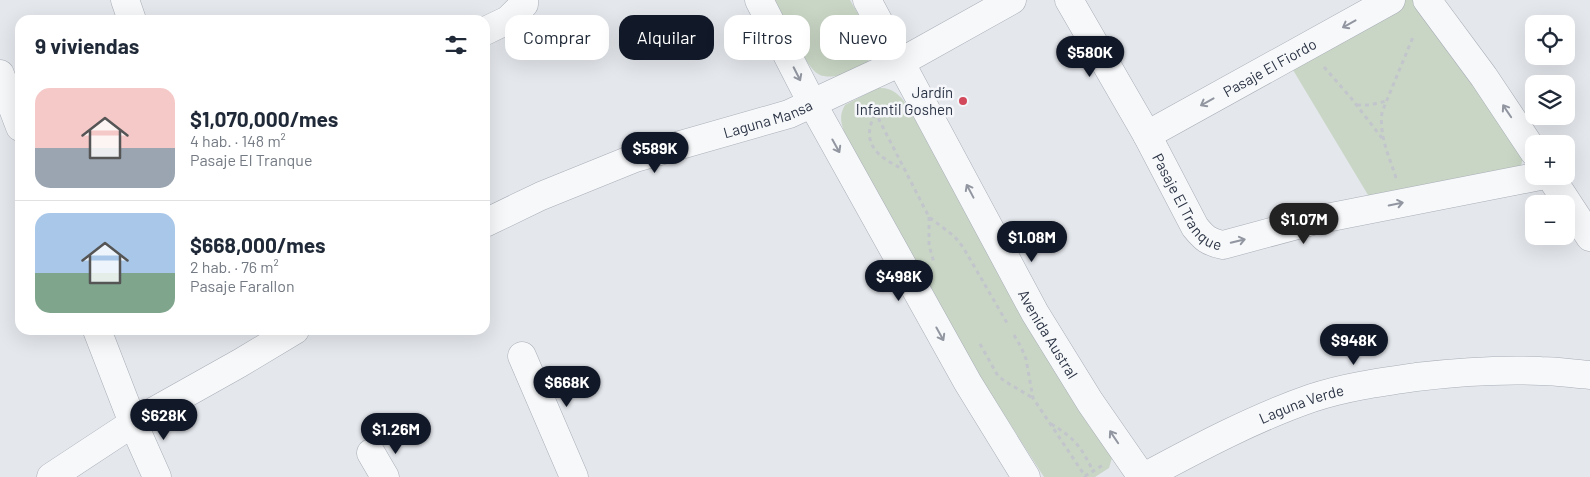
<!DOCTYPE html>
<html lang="es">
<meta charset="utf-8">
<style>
:root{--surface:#fff;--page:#f6f6f7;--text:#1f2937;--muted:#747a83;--line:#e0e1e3;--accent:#111827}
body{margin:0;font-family:Barlow,sans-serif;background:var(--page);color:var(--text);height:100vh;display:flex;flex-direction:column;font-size:19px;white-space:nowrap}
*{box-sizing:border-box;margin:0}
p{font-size:16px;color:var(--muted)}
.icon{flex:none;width:28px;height:28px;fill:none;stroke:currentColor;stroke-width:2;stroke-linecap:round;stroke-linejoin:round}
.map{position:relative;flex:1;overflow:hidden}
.drawer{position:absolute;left:15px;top:15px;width:475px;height:320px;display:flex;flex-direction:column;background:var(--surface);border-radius:15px;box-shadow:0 5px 20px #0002}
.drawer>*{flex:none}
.top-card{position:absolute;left:505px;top:15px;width:475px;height:45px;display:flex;gap:10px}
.fabs{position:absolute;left:1525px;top:15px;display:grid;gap:10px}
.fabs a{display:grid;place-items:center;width:50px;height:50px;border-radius:10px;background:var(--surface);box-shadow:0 5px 20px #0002;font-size:25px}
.price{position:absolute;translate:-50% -42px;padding:0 11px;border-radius:18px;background:var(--accent);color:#fff;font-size:16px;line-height:32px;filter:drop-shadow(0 1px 2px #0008)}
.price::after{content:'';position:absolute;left:50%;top:30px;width:15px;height:11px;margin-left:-8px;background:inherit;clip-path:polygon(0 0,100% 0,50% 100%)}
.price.on{background:#222;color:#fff}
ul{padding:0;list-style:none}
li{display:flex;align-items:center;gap:15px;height:125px;padding:0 20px}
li+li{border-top:1px solid var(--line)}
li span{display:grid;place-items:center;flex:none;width:140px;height:100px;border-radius:15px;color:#555}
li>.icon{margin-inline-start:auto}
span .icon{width:60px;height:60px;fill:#fffc;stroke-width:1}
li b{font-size:21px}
h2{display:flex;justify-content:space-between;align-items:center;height:60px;padding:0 20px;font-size:21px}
.chip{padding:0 18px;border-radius:15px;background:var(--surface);box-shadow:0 5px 20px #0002;font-size:18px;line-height:45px}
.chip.on{background:var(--accent);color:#fff}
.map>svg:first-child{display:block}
</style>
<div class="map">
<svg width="1590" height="477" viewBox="0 0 1590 477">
<rect width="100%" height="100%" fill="#e4e7ec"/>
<path fill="#c9d6c5" d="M774 0H850C857 13 872 34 873 49 874 68 834 81 820 75 814 72 811 67 807 62Z
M1405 0H1414L1523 157 1520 170 1371 200 1290 65Z
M878 88C892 87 899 94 907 105L992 260 1109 451 1112 458 1109 468 1095 477H1044L981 379 848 141C843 129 837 118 845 105Z"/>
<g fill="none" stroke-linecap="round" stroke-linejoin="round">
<defs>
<g id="minor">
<path d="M125 0 132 20"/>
<path d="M759 0 812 103 968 383 1026 477"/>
<path id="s1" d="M867 0 1035 313 1090 402 1142 477"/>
<path id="s2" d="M1069 0 1147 135 1195 227C1204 238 1208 242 1223 245L1316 220 1540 176"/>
<path d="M1427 0 1484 77 1534 152"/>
<path d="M485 31 508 20 524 4V0"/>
<path d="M0 74 20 127"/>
<path id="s3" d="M1147 135 1391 0"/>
<path d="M1550 176 1590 237"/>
<path id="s4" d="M485 223 541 196 635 158 789 114 901 62 1012 0"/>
<path d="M97 330 133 423 157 477"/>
<path d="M522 356 574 477"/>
<path d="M371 453 385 477"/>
<path d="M51 477 133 423 240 363 295 330"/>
<path id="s5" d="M1144 477C1198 448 1254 418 1312 398 1345 387 1381 382 1416 377 1458 372 1499 369 1541 371 1557 371 1574 374 1590 375"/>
</g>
</defs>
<use href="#minor" stroke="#a9aeb7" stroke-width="29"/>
<path stroke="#c2c5cb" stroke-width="3" stroke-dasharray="4 4" stroke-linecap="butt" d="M1324 67 1351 98 1382 138
M871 104 929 217 954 236 963 247 1007 323
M1357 105H1370L1386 101
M875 114C860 144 878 157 903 169
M1396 178C1389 155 1379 137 1382 112L1413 37
M929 217V245L934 263
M1014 335 1021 347 1026 359 1033 398 1085 476 1103 465
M980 344 998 376 1006 382 1033 398
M1051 424C1075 438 1081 447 1093 471"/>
<use href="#minor" stroke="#f7f8fa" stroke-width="28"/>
</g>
<defs><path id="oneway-shaft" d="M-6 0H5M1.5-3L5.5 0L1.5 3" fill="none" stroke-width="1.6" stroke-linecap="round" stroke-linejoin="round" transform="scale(1.25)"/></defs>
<g stroke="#9196a0">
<use href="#oneway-shaft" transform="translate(1349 24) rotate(151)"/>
<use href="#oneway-shaft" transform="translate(797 74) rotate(63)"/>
<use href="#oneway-shaft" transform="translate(1207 102) rotate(151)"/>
<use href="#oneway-shaft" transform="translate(1507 111) rotate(-124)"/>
<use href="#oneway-shaft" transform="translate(836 146) rotate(61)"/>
<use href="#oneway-shaft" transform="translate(970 191) rotate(-118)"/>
<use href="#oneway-shaft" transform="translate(1396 204) rotate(-12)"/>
<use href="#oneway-shaft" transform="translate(1238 241) rotate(-14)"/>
<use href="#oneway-shaft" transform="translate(940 334) rotate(61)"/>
<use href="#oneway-shaft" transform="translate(1114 437) rotate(-124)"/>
</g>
<circle fill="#d1495b" stroke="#f4f6f9" stroke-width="2" cx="963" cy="101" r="5"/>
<g text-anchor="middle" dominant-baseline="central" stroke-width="5" stroke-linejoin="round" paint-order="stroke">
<g font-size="15" fill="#2b3445" stroke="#f4f6f9">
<text stroke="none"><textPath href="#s3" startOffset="140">Pasaje El Fiordo</textPath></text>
<text stroke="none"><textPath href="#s4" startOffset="302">Laguna Mansa</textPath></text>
<text stroke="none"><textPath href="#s2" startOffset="235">Pasaje El Tranque</textPath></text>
<text stroke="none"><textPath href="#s1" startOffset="380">Avenida Austral</textPath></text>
<text stroke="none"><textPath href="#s5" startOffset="174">Laguna Verde</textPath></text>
</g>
<g font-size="15" fill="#2b3445" stroke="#f4f6f9" text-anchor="end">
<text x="953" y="92">Jardín<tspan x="953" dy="17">Infantil Goshen</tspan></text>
</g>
</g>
</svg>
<div class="fabs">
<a><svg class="icon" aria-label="locate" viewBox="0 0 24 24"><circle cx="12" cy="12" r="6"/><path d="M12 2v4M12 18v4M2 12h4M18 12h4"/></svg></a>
<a><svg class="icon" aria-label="layers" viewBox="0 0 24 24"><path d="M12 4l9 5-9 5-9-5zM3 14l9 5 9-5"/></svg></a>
<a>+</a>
<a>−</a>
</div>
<b class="price" style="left:1090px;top:78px">$580K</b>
<b class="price" style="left:655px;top:174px">$589K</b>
<b class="price on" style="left:1304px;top:245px">$1.07M</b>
<b class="price" style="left:1032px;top:263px">$1.08M</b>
<b class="price" style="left:899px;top:302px">$498K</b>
<b class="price" style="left:1354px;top:366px">$948K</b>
<b class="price" style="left:567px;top:408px">$668K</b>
<b class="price" style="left:164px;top:441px">$628K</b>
<b class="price" style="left:396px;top:455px">$1.26M</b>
<div class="top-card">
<a class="chip">Comprar</a>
<a class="chip on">Alquilar</a>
<a class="chip">Filtros</a>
<a class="chip">Nuevo</a>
</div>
<section class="drawer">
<h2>9 viviendas<svg class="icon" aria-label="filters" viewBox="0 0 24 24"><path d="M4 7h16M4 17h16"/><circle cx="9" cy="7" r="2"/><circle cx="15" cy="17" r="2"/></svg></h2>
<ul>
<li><span style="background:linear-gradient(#f6c9c9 60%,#9aa5b1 0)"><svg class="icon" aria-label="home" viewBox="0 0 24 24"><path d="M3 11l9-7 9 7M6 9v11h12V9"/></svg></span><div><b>$1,070,000/mes</b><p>4 hab. · 148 m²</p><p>Pasaje El Tranque</p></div></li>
<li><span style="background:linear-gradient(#a9c7e8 60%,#7fa58c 0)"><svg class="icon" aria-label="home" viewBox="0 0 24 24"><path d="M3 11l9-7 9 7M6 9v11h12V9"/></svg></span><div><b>$668,000/mes</b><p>2 hab. · 76 m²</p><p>Pasaje Farallon</p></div></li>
</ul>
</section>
</div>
